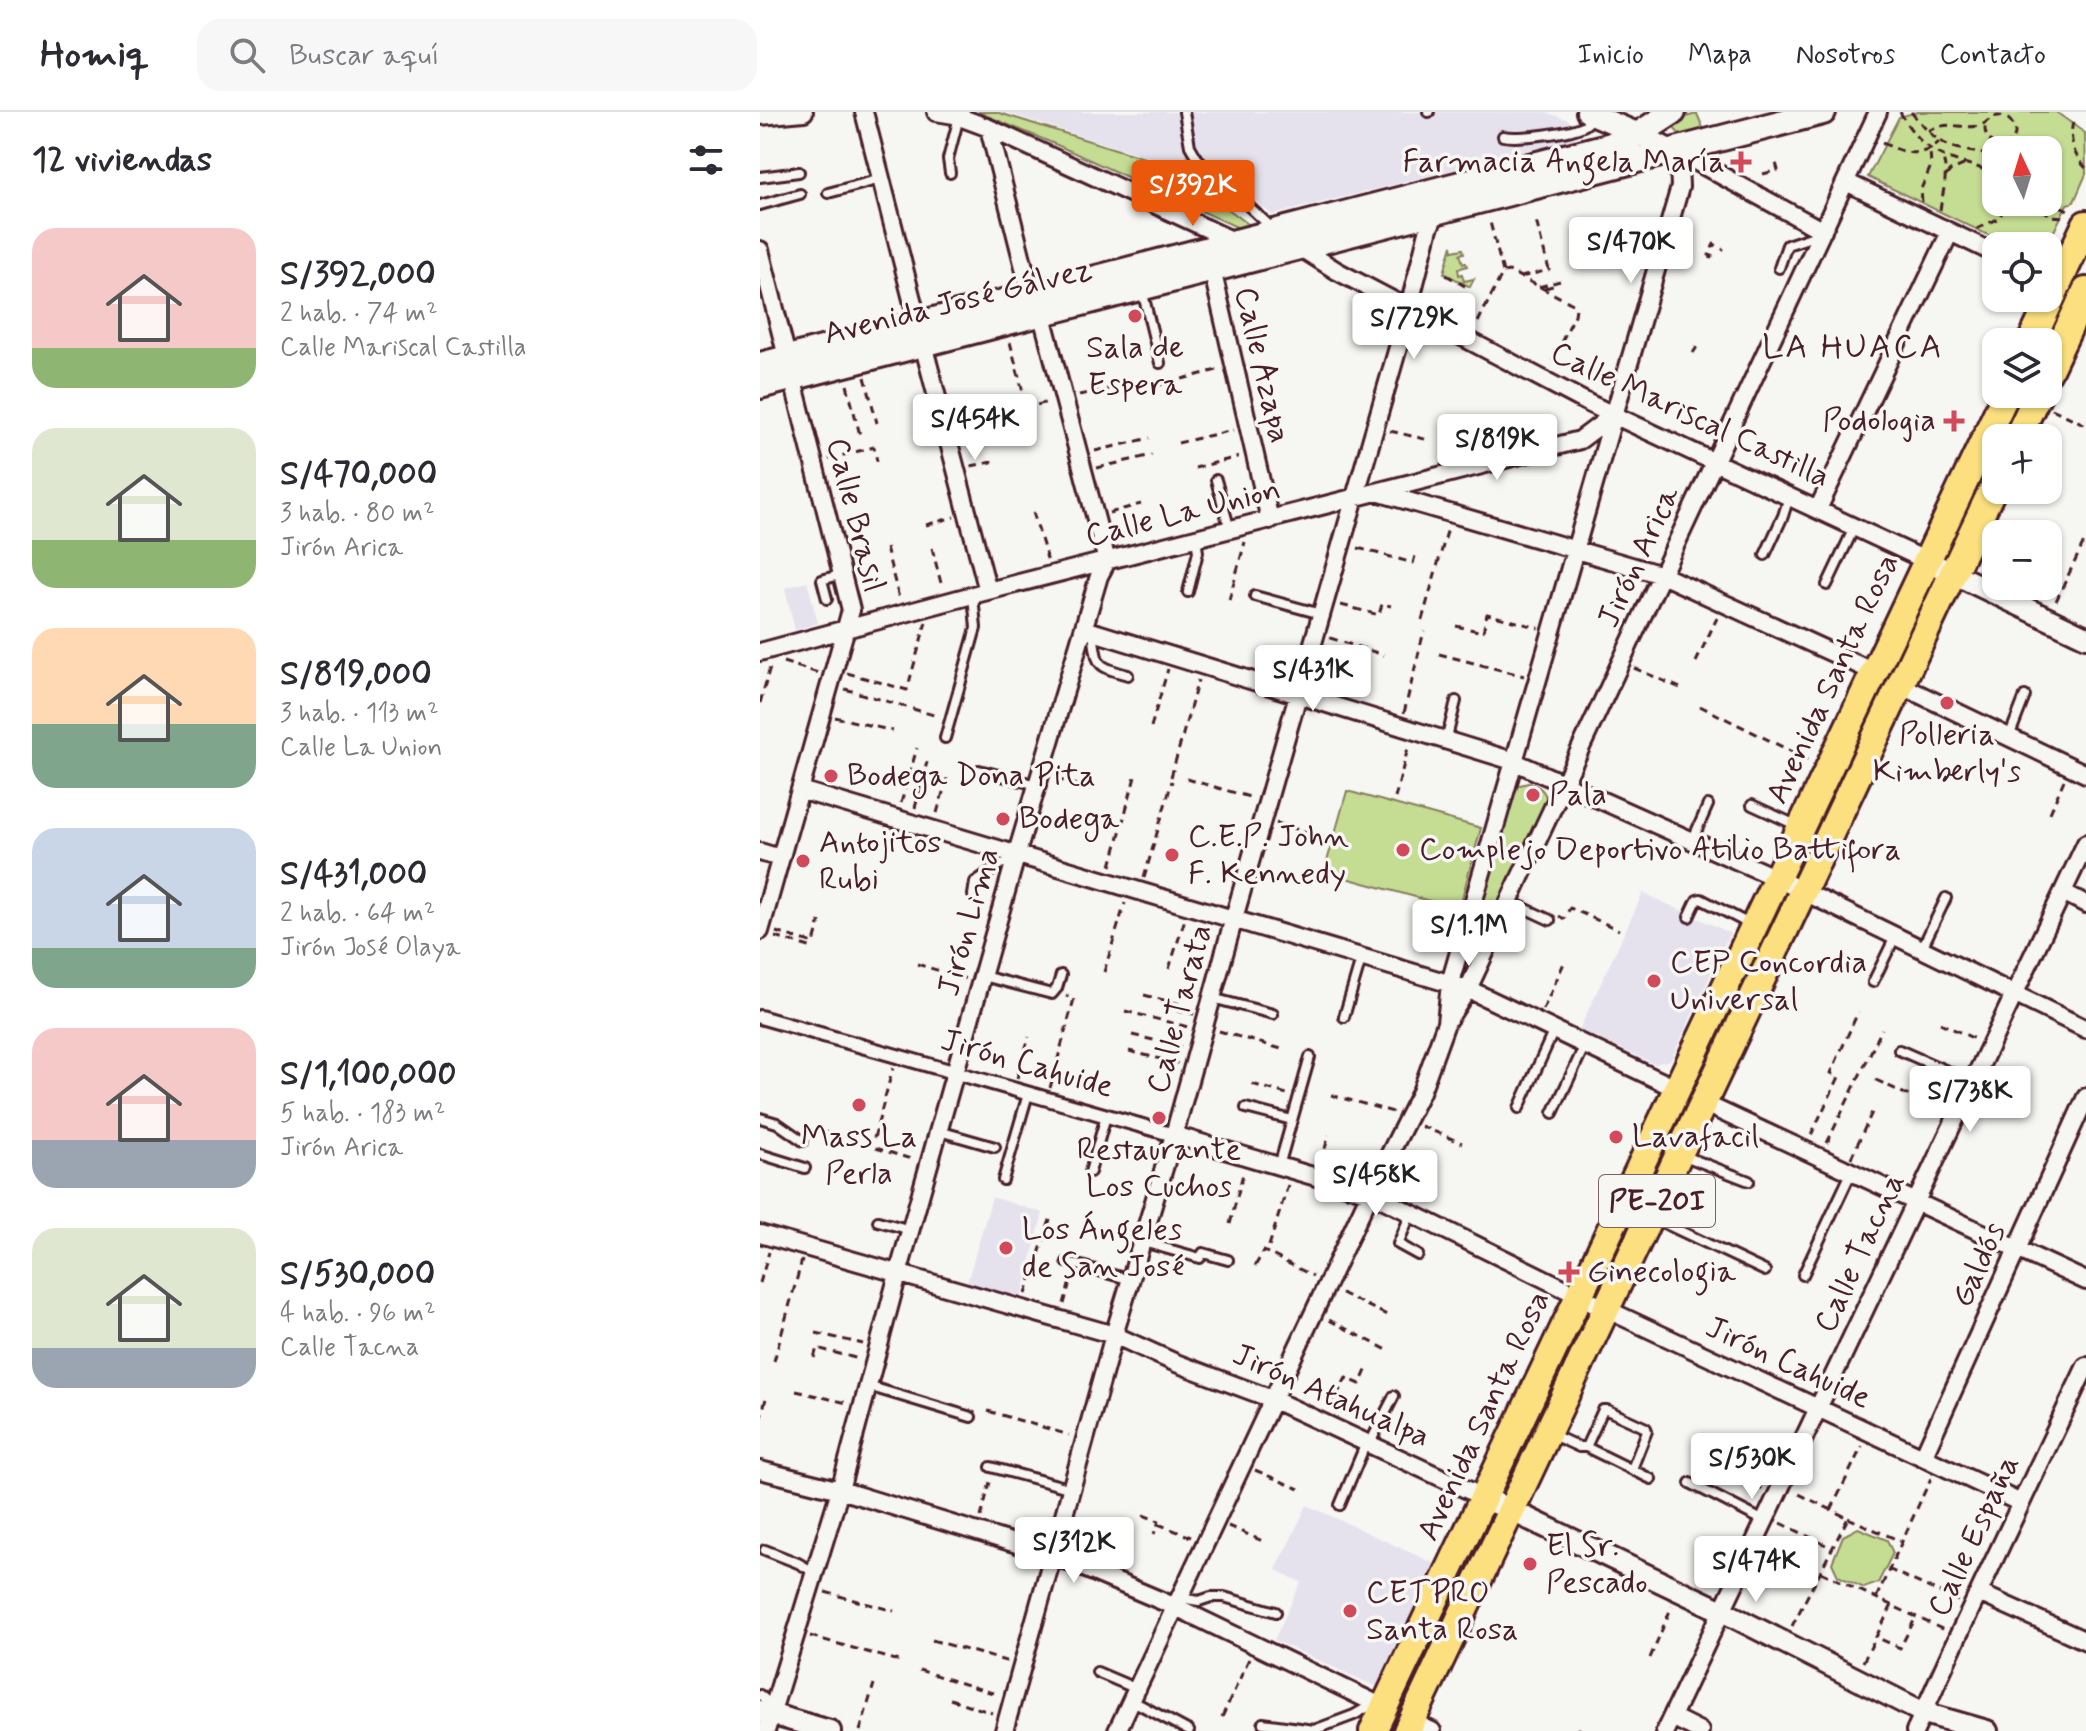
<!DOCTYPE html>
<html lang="es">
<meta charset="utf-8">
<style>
:root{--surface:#fff;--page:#f7f7f7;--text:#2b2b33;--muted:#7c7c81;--line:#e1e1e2;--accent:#ea580c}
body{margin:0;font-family:Mynerve,sans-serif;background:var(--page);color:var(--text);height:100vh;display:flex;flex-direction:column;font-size:30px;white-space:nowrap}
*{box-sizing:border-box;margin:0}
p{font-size:26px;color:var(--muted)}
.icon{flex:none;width:44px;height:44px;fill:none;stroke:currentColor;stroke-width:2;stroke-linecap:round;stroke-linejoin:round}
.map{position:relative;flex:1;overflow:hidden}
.drawer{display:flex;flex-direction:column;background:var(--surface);width:760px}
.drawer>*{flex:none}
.needle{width:52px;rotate:356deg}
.tools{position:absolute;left:1222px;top:24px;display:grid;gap:16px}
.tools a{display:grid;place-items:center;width:80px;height:80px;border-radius:16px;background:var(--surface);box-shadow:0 2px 6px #0004;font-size:40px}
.price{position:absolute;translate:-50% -68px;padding:0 18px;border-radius:8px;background:#fff;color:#222;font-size:26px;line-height:52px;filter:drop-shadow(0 2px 4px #0008)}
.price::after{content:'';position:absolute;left:50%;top:48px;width:24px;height:18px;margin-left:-12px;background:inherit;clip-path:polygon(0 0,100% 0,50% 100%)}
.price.active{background:var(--accent);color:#fff}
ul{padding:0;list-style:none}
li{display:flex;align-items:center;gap:24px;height:200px;padding:0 32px}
li span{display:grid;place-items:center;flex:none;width:224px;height:160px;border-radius:24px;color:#555}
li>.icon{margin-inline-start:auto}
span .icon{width:96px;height:96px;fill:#fffc;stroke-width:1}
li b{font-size:34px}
h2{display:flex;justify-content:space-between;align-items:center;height:96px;padding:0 32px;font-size:34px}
header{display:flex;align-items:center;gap:48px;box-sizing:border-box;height:112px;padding:0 40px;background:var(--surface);border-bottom:2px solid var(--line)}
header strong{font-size:38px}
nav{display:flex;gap:44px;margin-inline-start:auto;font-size:28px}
.search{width:560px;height:72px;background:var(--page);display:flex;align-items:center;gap:20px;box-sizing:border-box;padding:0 28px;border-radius:24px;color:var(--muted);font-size:30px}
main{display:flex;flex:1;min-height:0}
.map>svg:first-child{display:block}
</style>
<header>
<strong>Homiq</strong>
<div class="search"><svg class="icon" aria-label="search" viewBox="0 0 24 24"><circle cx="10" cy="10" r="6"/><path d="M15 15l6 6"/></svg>Buscar aquí</div>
<nav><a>Inicio</a><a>Mapa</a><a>Nosotros</a><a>Contacto</a></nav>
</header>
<main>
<section class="drawer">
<h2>12 viviendas<svg class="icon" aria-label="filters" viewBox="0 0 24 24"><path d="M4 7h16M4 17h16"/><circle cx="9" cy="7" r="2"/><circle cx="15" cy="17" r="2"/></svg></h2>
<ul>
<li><span style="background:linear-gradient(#f6c9c9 75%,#8fb573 0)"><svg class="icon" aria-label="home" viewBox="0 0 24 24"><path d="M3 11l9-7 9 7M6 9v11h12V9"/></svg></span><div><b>S/392,000</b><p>2 hab. · 74 m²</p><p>Calle Mariscal Castilla</p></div></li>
<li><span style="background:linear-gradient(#dfe7d0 70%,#8fb573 0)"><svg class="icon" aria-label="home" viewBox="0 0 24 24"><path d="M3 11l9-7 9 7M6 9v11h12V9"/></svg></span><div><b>S/470,000</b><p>3 hab. · 80 m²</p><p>Jirón Arica</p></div></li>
<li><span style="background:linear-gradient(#ffd9b3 60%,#7fa58c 0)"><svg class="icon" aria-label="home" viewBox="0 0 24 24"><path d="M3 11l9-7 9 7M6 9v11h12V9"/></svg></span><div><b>S/819,000</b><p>3 hab. · 113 m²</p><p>Calle La Union</p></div></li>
<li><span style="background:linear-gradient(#c9d6e8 75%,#7fa58c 0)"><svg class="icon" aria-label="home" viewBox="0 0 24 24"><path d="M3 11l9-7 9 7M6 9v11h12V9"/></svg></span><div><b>S/431,000</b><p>2 hab. · 64 m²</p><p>Jirón José Olaya</p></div></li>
<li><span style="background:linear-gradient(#f6c9c9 70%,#9aa5b1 0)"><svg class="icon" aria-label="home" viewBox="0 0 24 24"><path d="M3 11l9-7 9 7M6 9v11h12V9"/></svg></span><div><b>S/1,100,000</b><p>5 hab. · 183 m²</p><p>Jirón Arica</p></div></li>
<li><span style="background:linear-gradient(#dfe7d0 75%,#9aa5b1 0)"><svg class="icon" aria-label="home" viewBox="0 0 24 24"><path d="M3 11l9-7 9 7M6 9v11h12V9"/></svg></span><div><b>S/530,000</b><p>4 hab. · 96 m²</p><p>Calle Tacna</p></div></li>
</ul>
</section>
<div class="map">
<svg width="1326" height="1619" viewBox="0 0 1326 1619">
<rect width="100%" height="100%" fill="#f6f6f2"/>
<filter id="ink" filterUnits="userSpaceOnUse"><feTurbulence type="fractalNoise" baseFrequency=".0125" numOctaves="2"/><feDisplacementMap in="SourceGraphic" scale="16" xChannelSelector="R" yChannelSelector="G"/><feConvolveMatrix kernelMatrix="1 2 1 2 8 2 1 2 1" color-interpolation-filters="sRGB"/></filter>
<g filter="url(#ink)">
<path fill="#e6e2ed" d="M244 0H784L809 8 814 27 512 103 455 53 439 72 413 53Z
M47 470 58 511 35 518 25 476Z
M883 781 970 821 911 948 895 952 819 918Z
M232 1085 283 1101 261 1187 207 1171Z
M547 1393 675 1452 617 1575 514 1528 541 1470 516 1458Z"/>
<path fill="#c5dd93" stroke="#887e5f" stroke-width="2" fill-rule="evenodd" d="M218 0H236L413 55 488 112V117H481L297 33Z
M1157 0H1296L1325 21 1326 62 1314 90 1307 92 1287 134H1251L1108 65 1139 5ZM1236 38H1288V90H1236Z
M937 2 944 18 921 24 910 12 918 7Z
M692 133 693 139 703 137 704 141 700 142 703 151H706L707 154 698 157 699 163 702 162 704 169 714 167 710 175 684 161Z
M768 671C778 673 786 679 787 690L716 841H710L707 836 752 679 756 674Z
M587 679 721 716 699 797 564 760Z
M1098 1416 1127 1428 1133 1441 1118 1471 1104 1476 1078 1464 1072 1451 1083 1424Z"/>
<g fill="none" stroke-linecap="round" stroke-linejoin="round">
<defs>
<path id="service" d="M424 0 430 34 437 46 512 116
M668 0H669
M743 24C758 27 812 21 825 13 830 10 830 8 832 3
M190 61 188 47 199 5
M0 65 39 60
M68 81 121 67
M0 93 40 82
M1019 156 1027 133 1060 122
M382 178 400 251
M456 368 470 418
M1005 443 1023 404 1029 385
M1067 473 1094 416
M428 480 438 440 436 427
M495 484 561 502
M67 487 62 468 82 462
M333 521C338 554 335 554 368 563
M1249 625 1265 584
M185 626 216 516 213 483
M686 629 696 589
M219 658 277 673
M992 693 1038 714
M932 729 948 693
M213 783 215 770 241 752 255 748
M749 789 790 808
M929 805 937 788 941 787 991 813
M1162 836 1186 786
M223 864 292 882 297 876 301 863
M1113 870 1135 825
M452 886 513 902
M584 905 602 844
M1139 938 1212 970
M486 996 532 1008
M759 996 794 918
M793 1001 825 933
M0 1006 17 1011 43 1029
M179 1019 235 1035
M0 1042 45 1056
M922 1043 989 1069
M519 1054 550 945
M330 1060 346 1004
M243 1068 268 982
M651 1101 638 1132 658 1143
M895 1107 1005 1159
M118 1109 151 1118
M383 1130 440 1146 443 1141 468 1148
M307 1150 371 1168
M1043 1163 1091 1061
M108 1274 211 1305
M793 1323 819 1335H826L843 1298H847L886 1316 887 1319 872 1357
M610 1331 634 1284
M826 1335 891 1367
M231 1355 312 1377
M930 1371 1004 1409
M580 1393 606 1331
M5 1438 38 1451 54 1460
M420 1486 439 1489 451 1485H464L516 1500
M337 1560 377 1577
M0 1583 13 1594
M371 1588 429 1619
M503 1611 554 1618 594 1603 615 1591"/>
<path id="pedestrian" d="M0 905 414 1023"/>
<path id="minor" d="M104 0 158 211
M176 0 194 3 229 16 476 130
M0 4 44 0
M913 39 935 49 1063 119
M1086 70 1236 142
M536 133 577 159 830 292 1167 449
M0 138 91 498 0 819
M452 157 510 408
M163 232 228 479
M617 380 902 463 1114 560
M1058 397 1190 120
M324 517 753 649 1016 766 1326 917
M0 540 220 481 820 328 852 304
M1140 573 1326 662
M40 678 708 877 917 977
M0 740 20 746
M1303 780 1326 792
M689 906 708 877 1118 0
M943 991 1326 1169
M414 1023 610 1081 846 1197 1261 1391
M0 1122 354 1223 416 1251 512 1287 723 1385
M1163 1345 1326 985
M0 1358 80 1378 293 1443 416 1495 625 1596
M1219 1481 1326 1529
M912 1605 940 1619
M652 1610 672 1619
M6 1619 80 1378 138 1162 257 741 339 464 347 449 285 215 281 201 271 183 229 16
M244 1619 354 1223 414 1023 474 806 643 218 669 116 677 99
M357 1619 610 1081 661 980 686 911 690 871 920 75 919 52 911 39
M905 1619 1326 731
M1155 1619 1198 1524 1326 1254"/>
<path id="tertiary" d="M827 0 879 22 911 39
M1182 456 1326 525
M723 1385 962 1499 1164 1601 1227 1619
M0 1599 70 1619"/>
<path id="secondary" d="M0 253 851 33 879 22 913 0
M0 274 1063 0"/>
<path id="primary" d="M1271 230 1326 112
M1288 260 1326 179
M1257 326 1278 282
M613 1619 1246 282
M647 1619 1236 370"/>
</defs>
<use href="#service" stroke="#4a1f2b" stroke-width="14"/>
<use href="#pedestrian" stroke="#4a1f2b" stroke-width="18"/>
<use href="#minor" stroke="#4a1f2b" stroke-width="22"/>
<use href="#tertiary" stroke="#4a1f2b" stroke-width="26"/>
<use href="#secondary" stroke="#4a1f2b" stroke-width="30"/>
<use href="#primary" stroke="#4a1f2b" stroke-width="32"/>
<path stroke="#4a1f2b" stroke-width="3" stroke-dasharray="8 6" stroke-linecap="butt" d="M1140 0C1158 32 1171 42 1207 52 1217 55 1226 58 1236 63
M1151 0C1168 20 1178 33 1204 38 1215 41 1225 41 1236 46
M1313 10C1309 26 1313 44 1326 56
M1168 19C1189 8 1198 17 1218 14 1227 13 1229 3 1240 4 1246 4 1252 9 1254 15 1262 37 1222 42 1225 12
M1122 31C1144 40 1159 48 1179 30
M1003 62 1018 58 1016 51
M1186 64 1190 59 1206 52
M1288 88 1310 99
M1162 90 1161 77 1171 54 1170 38
M1270 90 1292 104 1306 105
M1180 98C1183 79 1189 62 1182 43
M1217 117 1239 106 1247 90
M950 147 952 144 949 143 954 132 964 138
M743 160 749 159 813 192 816 196 815 203 792 248
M686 163 710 177
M761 165 789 158 775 105
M779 175 800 169
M785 176 793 174 794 177
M718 210 743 160 729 106
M250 230 266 292
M933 241 937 235
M105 265 117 311
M87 273 100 323
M395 274 461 257
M319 283 357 275 358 284
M1292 297 1326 313
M250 300 288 290
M630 319 669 328
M418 331 473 318
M335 339 390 326
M69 347 114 335 117 349
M211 354 237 349
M337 356 392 343
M435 356 478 345
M273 400 288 450
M349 401 381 392
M166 413 194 405
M126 436 139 486
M172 436 182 475
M598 436 653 451 656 441
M469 488 485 430
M1296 489 1326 426
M581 493 619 503 622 492 631 494
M662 508 688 416
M696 514 723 520 727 502 779 516
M570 526 624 543
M679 542 764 564
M23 550 58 561
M936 550 957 506
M874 556 925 578
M87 561 147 578 166 510
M85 577 177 604
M0 591 11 552
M940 594 1051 649
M644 601 664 519
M75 605 133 619
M391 615 408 557
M411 665 438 568
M296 667 336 678
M427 667 493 686
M635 686 649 632
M141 691 157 636
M155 696 167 650
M177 701 188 663
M1290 701 1304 668
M516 711 566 726
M351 754 376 661
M384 766 412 669
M799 804 804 807 810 796 859 818
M16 820 54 831 60 809
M15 825 53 836
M157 852 206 867
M409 857 425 807
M344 860 365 791
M384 883 420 892 418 899 434 902
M783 898 804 851
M365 899 428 915
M1180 911 1217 928
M459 919 525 938
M372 923 423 935
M369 939 420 952
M257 966 269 925
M1116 968 1181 999
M492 972 527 982
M290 976 314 887 306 884
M571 983 633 1000
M661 1014 702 1031
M62 1019 154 1048
M1051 1023 1079 965 1071 961 1098 900
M114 1026 133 956
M1067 1031 1122 917
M1091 1046 1113 998
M561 1050 569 1023
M470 1112 484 1058
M509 1134 528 1073
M495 1154 504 1139 553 1164
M0 1171 9 1140
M581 1181 631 1205
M266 1182 291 1105
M304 1192 311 1166
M569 1208 629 1239
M56 1221 103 1232
M54 1246 57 1236 99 1247
M14 1249 42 1148
M36 1279 87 1291
M570 1296 586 1266 600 1272 608 1254
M228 1299 309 1323
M0 1308 7 1283
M946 1335 1007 1365
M948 1352 1002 1377
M495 1358 539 1377
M1071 1398 1102 1334
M383 1403 399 1409 394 1422
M221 1405 230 1370
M1088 1406 1140 1429
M1021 1411 1072 1436
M398 1412 431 1425
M468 1414 505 1430
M1128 1457 1198 1489
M1061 1460 1184 1518
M65 1480 134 1499
M1116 1486 1171 1366
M1132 1493 1116 1525 1140 1536 1156 1505
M1032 1514 1088 1406 1035 1380
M50 1524 143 1550
M172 1528 249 1550
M890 1546 912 1494
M1103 1550 1116 1525
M159 1558 239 1583
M190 1587 232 1601
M462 1605 489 1547
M100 1619 114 1572
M818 1619 820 1616"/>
<use href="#service" stroke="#f6f6f2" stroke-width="8"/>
<use href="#pedestrian" stroke="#f6f6f2" stroke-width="12"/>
<use href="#minor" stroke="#f6f6f2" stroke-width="16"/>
<use href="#tertiary" stroke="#f6f6f2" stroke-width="20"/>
<use href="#secondary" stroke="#f6f6f2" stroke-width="24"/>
<use href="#primary" stroke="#fce080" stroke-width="26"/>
</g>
</g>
<g fill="#d1495b" stroke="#f6f6f2" stroke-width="3">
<path d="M977 38h8v8h8v8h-8v8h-8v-8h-8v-8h8z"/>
<circle cx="375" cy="204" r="8"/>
<path d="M1190 297h8v8h8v8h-8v8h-8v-8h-8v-8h8z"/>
<circle cx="1187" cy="591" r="8"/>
<circle cx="71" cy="664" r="8"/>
<circle cx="773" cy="683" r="8"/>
<circle cx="243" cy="707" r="8"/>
<circle cx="643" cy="738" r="8"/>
<circle cx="412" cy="743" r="8"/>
<circle cx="43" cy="749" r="8"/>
<circle cx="894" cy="869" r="8"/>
<circle cx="99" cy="993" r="8"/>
<circle cx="399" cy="1006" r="8"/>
<circle cx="856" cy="1025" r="8"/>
<circle cx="246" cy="1136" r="8"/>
<path d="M805 1148h8v8h8v8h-8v8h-8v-8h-8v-8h8z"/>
<circle cx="770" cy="1452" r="8"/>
<circle cx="590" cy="1499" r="8"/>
</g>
<g text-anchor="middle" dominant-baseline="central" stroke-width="7" stroke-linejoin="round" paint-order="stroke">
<rect fill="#f6f6f2" stroke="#7e6067" stroke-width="2" x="839" y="1063" width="116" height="52" rx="6"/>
<g font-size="30" font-weight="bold" fill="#4a1f2b">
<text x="897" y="1089">PE-20I</text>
</g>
<g font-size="32" fill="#4a1f2b" stroke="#f6f6f2" text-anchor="start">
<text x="965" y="50" text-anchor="end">Farmacia Angela María</text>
<text x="375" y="236" text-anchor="middle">Sala de<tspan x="375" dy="37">Espera</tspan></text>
<text x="1176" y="309" text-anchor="end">Podologia</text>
<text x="1187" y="623" text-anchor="middle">Polleria<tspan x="1187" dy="37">Kimberly's</tspan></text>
<text x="87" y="664">Bodega Dona Pita</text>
<text x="789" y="683">Pala</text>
<text x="259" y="707">Bodega</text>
<text x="428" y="725">C.E.P. John<tspan x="428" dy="37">F. Kennedy</tspan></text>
<text x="59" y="731">Antojitos<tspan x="59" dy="37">Rubi</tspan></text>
<text x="659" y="738">Complejo Deportivo Atilio Battifora</text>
<text x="910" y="851">CEP Concordia<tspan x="910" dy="37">Universal</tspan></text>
<text x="99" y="1025" text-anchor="middle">Mass La<tspan x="99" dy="37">Perla</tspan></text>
<text x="872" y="1025">Lavafacil</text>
<text x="399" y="1038" text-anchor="middle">Restaurante<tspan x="399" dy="37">Los Cuchos</tspan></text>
<text x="262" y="1118">Los Ángeles<tspan x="262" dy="37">de San José</tspan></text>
<text x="827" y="1160">Ginecologia</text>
<text x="786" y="1434">El Sr.<tspan x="786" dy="37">Pescado</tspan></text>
<text x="606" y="1481">CETPRO<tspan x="606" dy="37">Santa Rosa</tspan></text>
</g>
<g font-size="32" fill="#4a1f2b" stroke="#f6f6f2">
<text transform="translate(198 190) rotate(-14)">Avenida José Gálvez</text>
<text transform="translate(502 253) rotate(77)">Calle Azapa</text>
<text transform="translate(930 303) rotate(25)">Calle Mariscal Castilla</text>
<text transform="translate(423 401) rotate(-14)">Calle La Union</text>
<text transform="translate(95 403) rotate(76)">Calle Brasil</text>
<text transform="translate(879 445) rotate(-65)">Jirón Arica</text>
<text transform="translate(1073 567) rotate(-65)">Avenida Santa Rosa</text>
<text transform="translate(209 810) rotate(-74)">Jirón Lima</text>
<text transform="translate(420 897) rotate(-75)">Calle Tarata</text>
<text transform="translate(267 952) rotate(16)">Jirón Cahuide</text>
<text transform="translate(1100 1141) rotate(-65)">Calle Tacna</text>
<text transform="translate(1219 1153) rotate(-66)">Galdós</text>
<text transform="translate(1028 1251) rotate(25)">Jirón Cahuide</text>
<text transform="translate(571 1284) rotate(24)">Jirón Atahualpa</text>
<text transform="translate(724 1304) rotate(-65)">Avenida Santa Rosa</text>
<text transform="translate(1214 1424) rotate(-65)">Calle España</text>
</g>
<g font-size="34" letter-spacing="2" fill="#4a1f2b" stroke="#f6f6f2">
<text x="1093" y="235">LA HUACA</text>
</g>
</g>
</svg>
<div class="tools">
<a><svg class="needle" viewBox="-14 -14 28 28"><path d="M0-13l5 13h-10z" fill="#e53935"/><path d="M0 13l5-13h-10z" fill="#7c7c81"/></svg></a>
<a><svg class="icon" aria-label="locate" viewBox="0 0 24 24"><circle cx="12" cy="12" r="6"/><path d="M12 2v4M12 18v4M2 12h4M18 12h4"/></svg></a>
<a><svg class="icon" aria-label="layers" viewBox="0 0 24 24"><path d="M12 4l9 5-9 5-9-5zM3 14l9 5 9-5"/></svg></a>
<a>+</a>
<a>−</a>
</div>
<b class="price active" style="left:433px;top:116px">S/392K</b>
<b class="price" style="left:871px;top:173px">S/470K</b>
<b class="price" style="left:654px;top:249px">S/729K</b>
<b class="price" style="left:215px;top:350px">S/454K</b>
<b class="price" style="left:737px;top:370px">S/819K</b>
<b class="price" style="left:553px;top:601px">S/431K</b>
<b class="price" style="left:709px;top:856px">S/1.1M</b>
<b class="price" style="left:1210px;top:1022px">S/738K</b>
<b class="price" style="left:616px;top:1106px">S/458K</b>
<b class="price" style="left:992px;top:1389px">S/530K</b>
<b class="price" style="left:314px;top:1473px">S/312K</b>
<b class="price" style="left:996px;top:1492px">S/474K</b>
</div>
</main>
